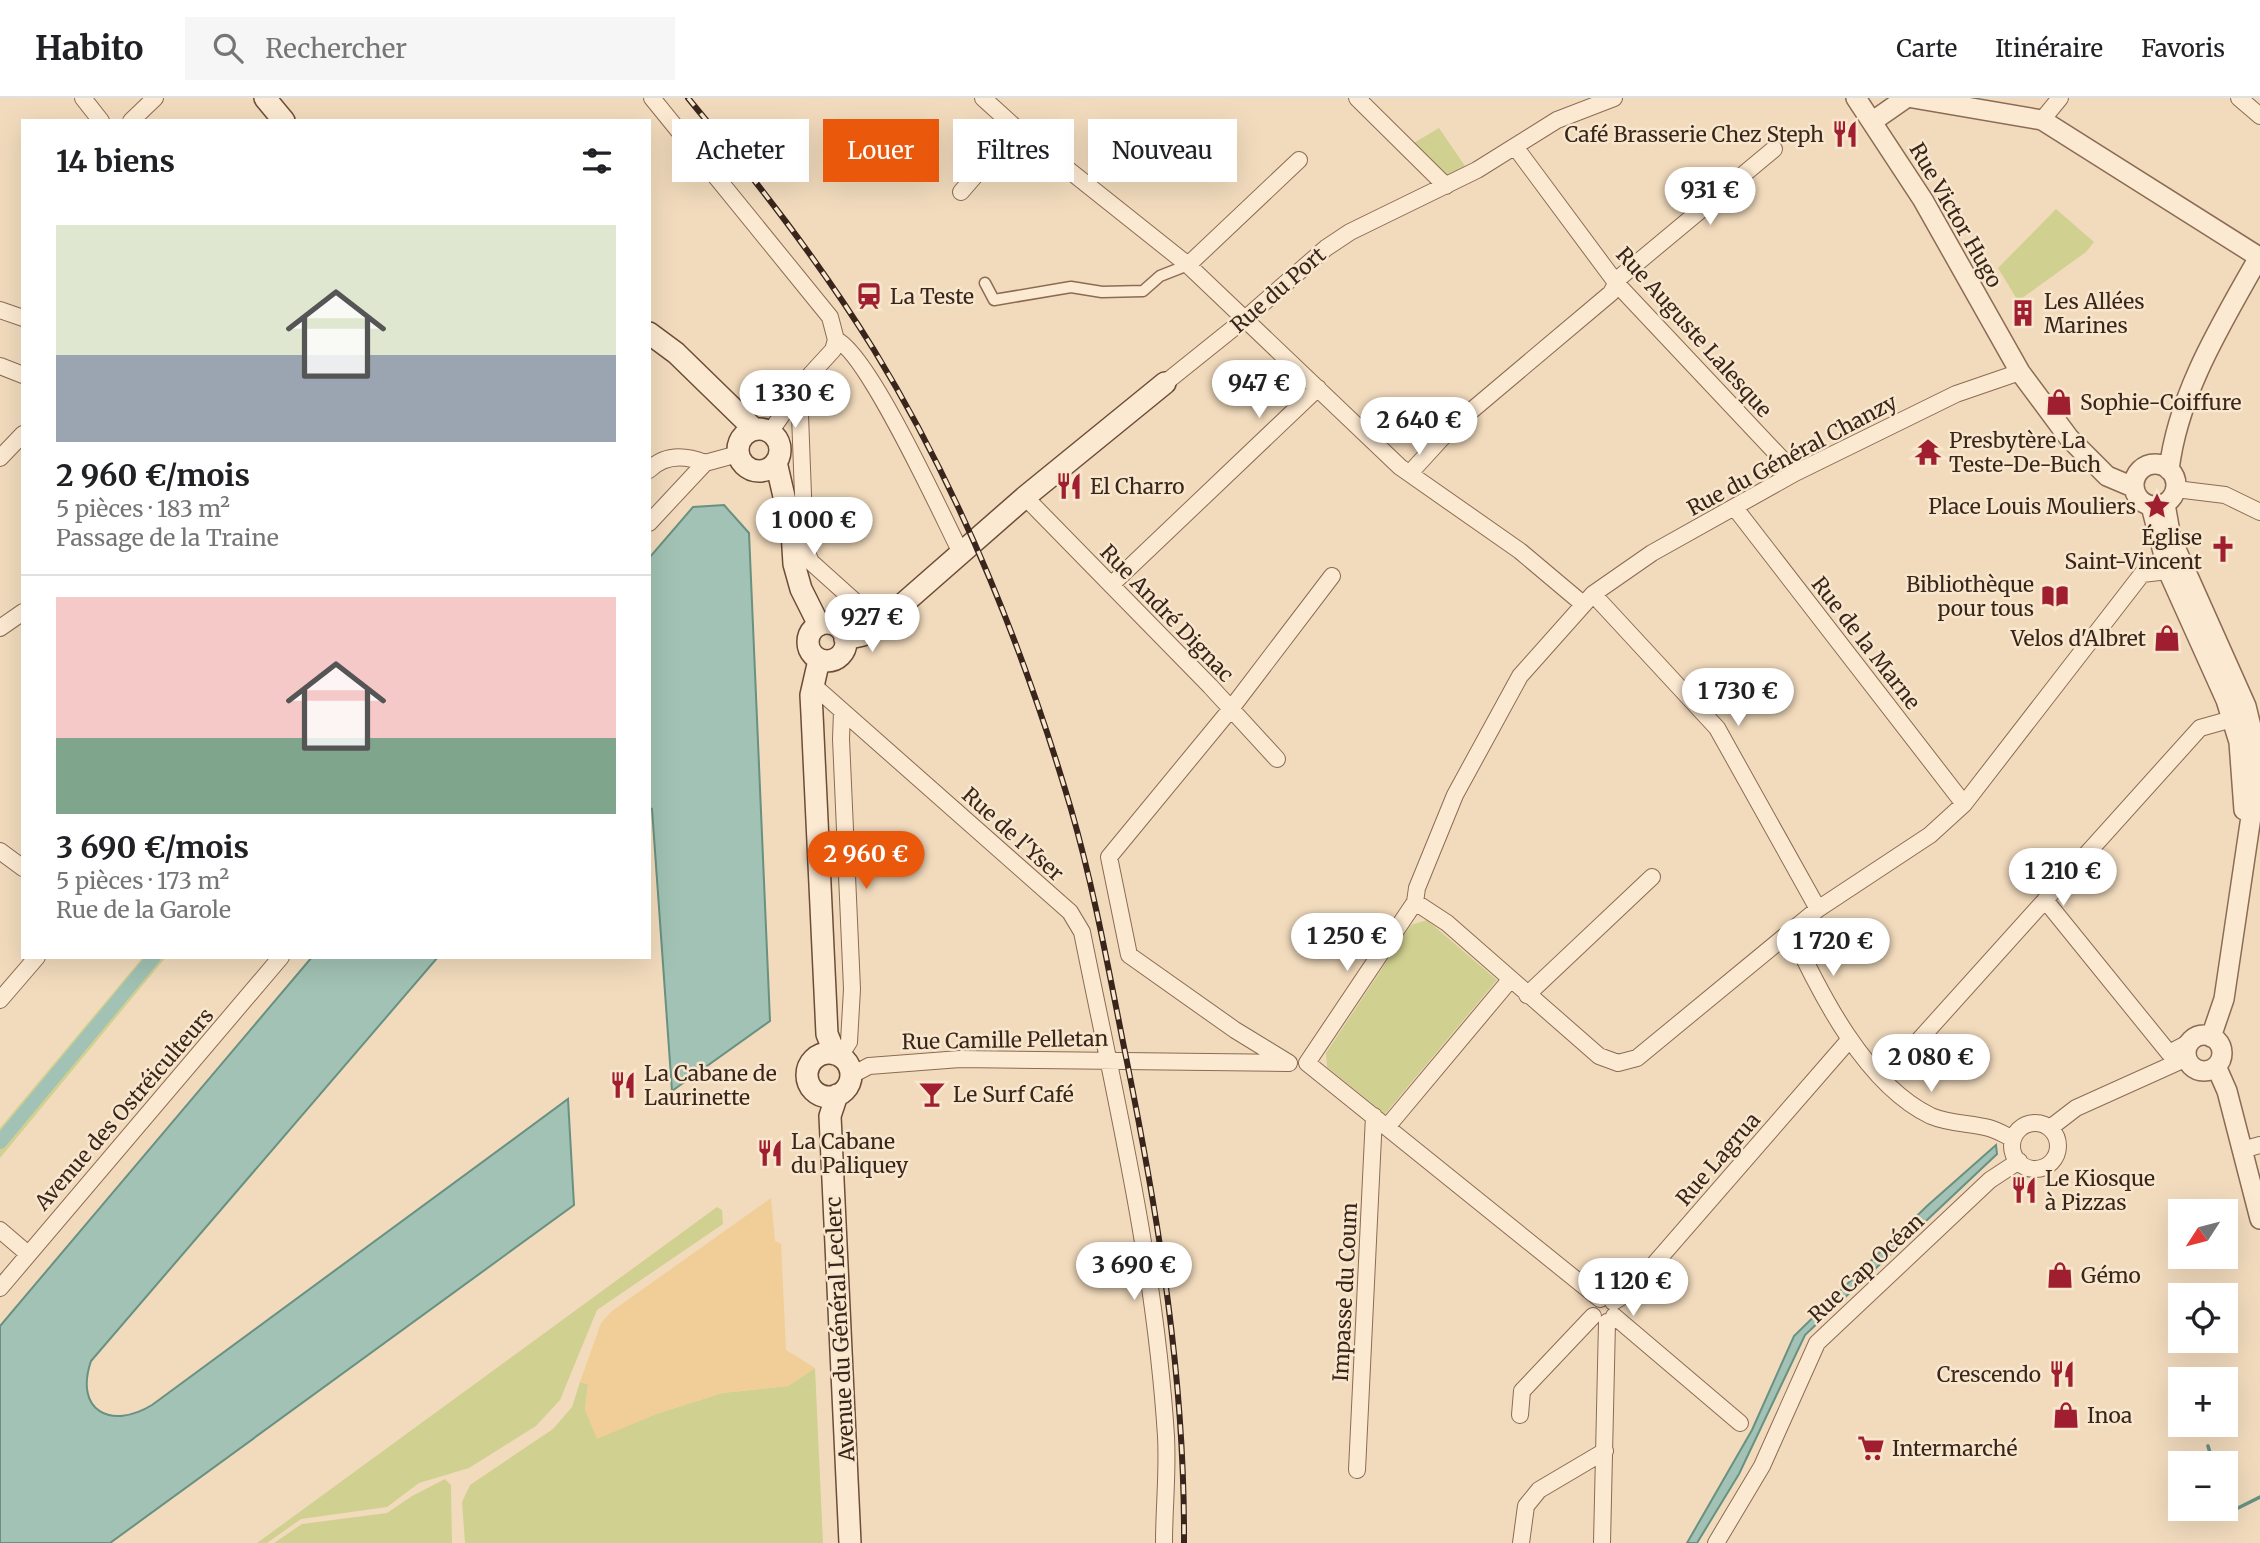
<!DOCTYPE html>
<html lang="fr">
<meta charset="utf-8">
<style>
:root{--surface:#fff;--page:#f6f6f6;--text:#202124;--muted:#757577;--line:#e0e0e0;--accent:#ea580c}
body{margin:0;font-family:Merriweather,serif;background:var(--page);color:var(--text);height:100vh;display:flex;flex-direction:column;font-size:26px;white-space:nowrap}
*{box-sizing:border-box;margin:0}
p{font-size:23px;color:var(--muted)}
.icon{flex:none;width:38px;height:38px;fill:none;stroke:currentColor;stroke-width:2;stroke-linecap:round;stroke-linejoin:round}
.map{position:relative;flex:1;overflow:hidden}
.drawer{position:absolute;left:21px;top:21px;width:630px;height:840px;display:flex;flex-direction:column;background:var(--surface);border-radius:0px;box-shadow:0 7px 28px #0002}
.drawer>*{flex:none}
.top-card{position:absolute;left:672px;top:21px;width:665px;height:63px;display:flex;gap:14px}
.needle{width:46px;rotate:234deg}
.controls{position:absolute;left:2168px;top:1101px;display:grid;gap:14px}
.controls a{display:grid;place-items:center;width:70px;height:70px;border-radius:0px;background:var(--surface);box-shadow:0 7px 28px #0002;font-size:35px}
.price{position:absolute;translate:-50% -60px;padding:0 16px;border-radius:24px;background:#fff;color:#222;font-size:23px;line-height:46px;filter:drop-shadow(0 2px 4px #0008)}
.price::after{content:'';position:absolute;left:50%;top:42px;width:21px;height:16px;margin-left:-10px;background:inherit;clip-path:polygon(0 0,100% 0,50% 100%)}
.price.on{background:var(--accent);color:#fff}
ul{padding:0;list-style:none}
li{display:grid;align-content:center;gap:14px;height:371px;padding:0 35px}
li+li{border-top:2px solid var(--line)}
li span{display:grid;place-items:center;height:217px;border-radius:0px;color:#555}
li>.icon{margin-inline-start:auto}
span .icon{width:126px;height:126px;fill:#fffc;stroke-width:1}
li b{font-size:30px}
h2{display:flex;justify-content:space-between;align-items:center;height:84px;padding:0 35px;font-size:30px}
.tag{padding:0 24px;border-radius:0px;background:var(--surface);box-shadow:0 7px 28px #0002;font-size:24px;line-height:63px}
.tag.on{background:var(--accent);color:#fff}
header{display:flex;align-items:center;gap:42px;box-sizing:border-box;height:98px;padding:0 35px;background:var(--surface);border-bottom:2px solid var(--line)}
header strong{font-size:33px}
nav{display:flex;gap:38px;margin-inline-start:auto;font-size:24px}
.search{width:490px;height:63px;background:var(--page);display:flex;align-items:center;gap:18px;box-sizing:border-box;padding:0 24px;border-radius:0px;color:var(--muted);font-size:26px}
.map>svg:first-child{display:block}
</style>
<header>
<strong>Habito</strong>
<div class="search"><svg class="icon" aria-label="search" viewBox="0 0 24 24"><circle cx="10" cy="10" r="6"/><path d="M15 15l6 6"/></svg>Rechercher</div>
<nav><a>Carte</a><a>Itinéraire</a><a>Favoris</a></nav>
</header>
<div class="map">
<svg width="2260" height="1445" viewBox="0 0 2260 1445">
<rect width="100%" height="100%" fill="#f2dbbd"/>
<path fill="#d0d090" d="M1439 30 1465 68 1443 79 1412 46Z
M2056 111 2094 144 2086 154 2018 203 1998 170Z
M1427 822 1497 882 1385 1016 1327 969 1326 955 1411 827Z
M143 859H166L0 1060V1030Z
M717 1109 722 1112 723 1126 597 1212 560 1302 536 1328 469 1370 419 1385 387 1409 301 1421 267 1445H257Z
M815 1270 823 1445H465L462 1404 470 1387 553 1331 572 1309 580 1284 588 1286 585 1312 598 1340 656 1316 722 1295 788 1288Z
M445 1381 451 1387 452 1445H274L302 1426 387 1415 412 1398Z"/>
<path fill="#f1cd97" d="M771 1100 775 1143 781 1146 786 1252 815 1270 788 1288 722 1295 656 1316 597 1341 585 1312 588 1286 580 1284 601 1225 612 1213Z"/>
<path fill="#a1c2b4" stroke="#689181" stroke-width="2" d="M724 407 749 435 770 923 672 993 652 711 649 709V460L693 409Z
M312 859H438L91 1263C74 1313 111 1332 152 1307L568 1001 574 1107 110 1445H0V1228Z
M1996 1047 1997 1056 1805 1237 1739 1376 1697 1445H1687L1752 1332 1794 1238 1927 1108Z"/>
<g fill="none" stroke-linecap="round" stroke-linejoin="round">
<path stroke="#689181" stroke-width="3.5" d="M2208 1348 2213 1365
M2226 1407 2228 1415 2260 1399"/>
<path stroke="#a1c2b4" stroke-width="14" d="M0 1044 154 859"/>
<defs>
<path id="pedestrian" d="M985 185 994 202 1071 189 1102 194 1143 193 1160 178 1188 167"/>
<path id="minor" d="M83 0 101 23
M652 0 830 219 836 242C867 253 942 417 961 455
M983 0 1016 30 1188 167 1400 369 1520 453 1583 506
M1357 0 1446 88
M2239 0 2260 18
M2042 22 2060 0
M131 23 155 0
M1516 50 1617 186 1795 375
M961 94 1016 30
M1188 167 1299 62
M0 212 23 220
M0 268 23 277
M1165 285 1246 220 1326 150 1350 134 1477 72 1557 22 1614 0
M792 302 800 317 805 450 811 464 880 526
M770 334 811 276 833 252 836 242
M0 360 23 336
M649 372C665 356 685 357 705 365
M1410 375 1452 329 1611 195 1619 180 1774 51
M2176 391 2225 397 2260 414
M1025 399 1210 588 1277 661
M1735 410 1964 706
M649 425 705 365 738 356
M1111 487 1318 290
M1593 496 1717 630 1818 811
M0 530 23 514
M813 587 1070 814 1082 834C1116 1003 1155 1166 1166 1338 1168 1374 1164 1410 1164 1445
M0 753 23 770
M2045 802 2169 955 2190 944
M1415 804 1447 825 1599 958 1618 965 1637 960 1818 811 1930 737 1964 706 2142 476 2168 473
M1791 833C1820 896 1866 987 1931 1018 1950 1026 1970 1025 1989 1030 1997 1032 2005 1037 2013 1041
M1527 897 1652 779
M0 902 37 859
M840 958 849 944 852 891 841 641 842 613
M1289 965 1235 932 1129 857 1109 759 1230 612 1332 478
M1307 965 1415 804 1417 790 1455 697 1520 578 1593 496 1652 455 1795 375 1956 296 2020 274
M1307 965 1600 1201
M850 978 869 968 960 961 1287 965
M1884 981 2200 630 2232 621
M2012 1048a23 23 0 1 1 46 0a23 23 0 1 1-46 0Z
M1387 1029 1510 882
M2050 1030 2076 1010 2187 960
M2242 1052 2260 1047
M0 1132 28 1156
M0 1190 281 859
M1613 1204 1630 1194 1850 941
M1614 1218 1740 1325
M1520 1317 1522 1293 1593 1218
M1357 1372 1374 1018
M1521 1445 1526 1408 1539 1392 1605 1353
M1602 1445 1607 1224
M1716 1445 1762 1368 1817 1245 1990 1082 2019 1063"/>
<path id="tertiary" d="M1856 0 1923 102 2020 274 2069 340 2107 378 2133 389
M1913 0 2042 22 2259 159C2222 225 2178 295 2169 372
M1873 23 1906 0
M2134 387a21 21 0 1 1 42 0a21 21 0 1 1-42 0Z
M2165 406 2171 440 2246 608 2254 641 2256 685 2224 901 2211 939
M2151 408 2168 473 2226 602 2239 644 2244 712
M2186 955a18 18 0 1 1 36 0a18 18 0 1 1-36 0Z
M2216 968 2227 993 2260 1121"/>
<path id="secondary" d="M265 0 284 23
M649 235 676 255 754 331
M738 352a21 21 0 1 1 42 0a21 21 0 1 1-42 0Z
M776 364 792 433 794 466 801 491 819 527
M808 544a19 19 0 1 1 38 0a19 19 0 1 1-38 0Z
M845 541 863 537 880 526 1025 399 1165 285
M819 562 811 597 812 616 827 936 835 956
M807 977a22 22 0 1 1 44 0a22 22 0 1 1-44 0Z
M837 997 830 1018 850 1445"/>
</defs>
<use href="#pedestrian" stroke="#8b6b54" stroke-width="13"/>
<use href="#minor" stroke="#8b6b54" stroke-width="18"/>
<use href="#tertiary" stroke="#8b6b54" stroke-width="22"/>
<use href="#secondary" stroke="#6d4c38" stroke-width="24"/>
<use href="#pedestrian" stroke="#fce9d1" stroke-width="10"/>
<use href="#minor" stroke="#fce9d1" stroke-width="16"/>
<use href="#tertiary" stroke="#fce9d1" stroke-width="19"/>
<use href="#secondary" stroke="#fce9d1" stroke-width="21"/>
<defs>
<path id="rail" d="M688 0C754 80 819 163 874 252 961 394 1024 552 1071 711 1095 794 1110 880 1127 964 1159 1123 1185 1282 1184 1445"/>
</defs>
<use href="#rail" stroke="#39251b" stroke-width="6"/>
<use href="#rail" stroke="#f8e6cd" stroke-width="3.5" stroke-dasharray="10" stroke-linecap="butt"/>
</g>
<defs>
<symbol id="restaurant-bare" viewBox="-9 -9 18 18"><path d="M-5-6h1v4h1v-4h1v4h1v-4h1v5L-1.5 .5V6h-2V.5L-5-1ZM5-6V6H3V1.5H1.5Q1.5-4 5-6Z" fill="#9f1f30" stroke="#f8e6cd" stroke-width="2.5" paint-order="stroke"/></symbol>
<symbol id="station-bare" viewBox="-9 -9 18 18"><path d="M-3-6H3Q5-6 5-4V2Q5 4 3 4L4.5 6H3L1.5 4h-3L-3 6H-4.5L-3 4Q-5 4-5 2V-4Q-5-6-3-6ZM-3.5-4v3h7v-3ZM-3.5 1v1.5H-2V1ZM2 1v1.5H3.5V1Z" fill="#9f1f30" stroke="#f8e6cd" stroke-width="2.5" paint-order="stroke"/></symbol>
<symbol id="building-bare" viewBox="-9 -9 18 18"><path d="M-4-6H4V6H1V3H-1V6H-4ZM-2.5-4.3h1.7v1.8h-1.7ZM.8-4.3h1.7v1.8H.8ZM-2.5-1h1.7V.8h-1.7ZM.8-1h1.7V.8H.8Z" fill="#9f1f30" stroke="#f8e6cd" stroke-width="2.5" paint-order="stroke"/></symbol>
<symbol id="shop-bare" viewBox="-9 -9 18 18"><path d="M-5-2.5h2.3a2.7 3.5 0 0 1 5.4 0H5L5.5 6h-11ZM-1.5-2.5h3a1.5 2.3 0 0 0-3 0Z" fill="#9f1f30" stroke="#f8e6cd" stroke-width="2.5" paint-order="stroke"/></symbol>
<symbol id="temple-bare" viewBox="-9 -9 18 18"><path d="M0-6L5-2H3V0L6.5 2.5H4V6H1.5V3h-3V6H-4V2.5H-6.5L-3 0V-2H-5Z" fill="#9f1f30" stroke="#f8e6cd" stroke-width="2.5" paint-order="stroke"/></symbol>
<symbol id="sight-bare" viewBox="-9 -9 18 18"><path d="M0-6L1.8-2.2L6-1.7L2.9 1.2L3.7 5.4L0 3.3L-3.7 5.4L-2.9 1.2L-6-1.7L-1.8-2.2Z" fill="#9f1f30" stroke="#f8e6cd" stroke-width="2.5" paint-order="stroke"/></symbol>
<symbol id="church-bare" viewBox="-9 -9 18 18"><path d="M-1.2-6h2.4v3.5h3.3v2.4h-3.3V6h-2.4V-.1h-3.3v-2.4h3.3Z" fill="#9f1f30" stroke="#f8e6cd" stroke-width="2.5" paint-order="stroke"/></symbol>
<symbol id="library-bare" viewBox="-9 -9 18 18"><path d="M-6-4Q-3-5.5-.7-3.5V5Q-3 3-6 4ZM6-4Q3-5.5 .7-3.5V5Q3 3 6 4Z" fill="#9f1f30" stroke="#f8e6cd" stroke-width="2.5" paint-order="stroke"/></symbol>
<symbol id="bar-bare" viewBox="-9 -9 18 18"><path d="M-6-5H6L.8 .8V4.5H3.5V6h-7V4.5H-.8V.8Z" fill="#9f1f30" stroke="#f8e6cd" stroke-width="2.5" paint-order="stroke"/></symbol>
<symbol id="supermarket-bare" viewBox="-9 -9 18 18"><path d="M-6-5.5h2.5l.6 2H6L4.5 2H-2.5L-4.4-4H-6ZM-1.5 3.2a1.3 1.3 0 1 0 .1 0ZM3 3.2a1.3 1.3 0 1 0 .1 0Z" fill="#9f1f30" stroke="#f8e6cd" stroke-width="2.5" paint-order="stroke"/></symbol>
</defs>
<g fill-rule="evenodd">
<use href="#restaurant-bare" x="1826" y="17" width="38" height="38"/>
<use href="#station-bare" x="850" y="179" width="38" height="38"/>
<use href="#building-bare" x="2004" y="196" width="38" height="38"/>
<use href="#shop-bare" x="2040" y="285" width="38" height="38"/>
<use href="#temple-bare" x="1909" y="335" width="38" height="38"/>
<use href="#restaurant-bare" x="1050" y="369" width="38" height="38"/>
<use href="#sight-bare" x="2138" y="389" width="38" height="38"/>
<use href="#church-bare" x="2204" y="432" width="38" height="38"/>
<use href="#library-bare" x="2036" y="479" width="38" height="38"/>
<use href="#shop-bare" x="2148" y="521" width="38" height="38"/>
<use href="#restaurant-bare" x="604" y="968" width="38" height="38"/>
<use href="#bar-bare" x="913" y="977" width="38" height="38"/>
<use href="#restaurant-bare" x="751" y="1036" width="38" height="38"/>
<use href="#restaurant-bare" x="2005" y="1073" width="38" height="38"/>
<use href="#shop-bare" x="2041" y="1158" width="38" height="38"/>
<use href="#restaurant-bare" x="2043" y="1257" width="38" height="38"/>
<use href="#shop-bare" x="2047" y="1298" width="38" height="38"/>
<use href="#supermarket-bare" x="1852" y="1331" width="38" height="38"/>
</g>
<g text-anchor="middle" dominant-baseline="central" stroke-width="5" stroke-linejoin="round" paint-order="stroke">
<g font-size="21" fill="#39251b" stroke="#f8e6cd" text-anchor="start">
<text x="1824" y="36" text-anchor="end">Café Brasserie Chez Steph</text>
<text x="890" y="198">La Teste</text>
<text x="2044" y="203">Les Allées<tspan x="2044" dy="24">Marines</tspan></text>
<text x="2080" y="304">Sophie-Coiffure</text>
<text x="1949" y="342">Presbytère La<tspan x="1949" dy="24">Teste-De-Buch</tspan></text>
<text x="1090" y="388">El Charro</text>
<text x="2136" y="408" text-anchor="end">Place Louis Mouliers</text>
<text x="2202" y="439" text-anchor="end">Église<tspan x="2202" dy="24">Saint-Vincent</tspan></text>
<text x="2034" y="486" text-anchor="end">Bibliothèque<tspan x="2034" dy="24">pour tous</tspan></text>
<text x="2146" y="540" text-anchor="end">Velos d'Albret</text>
<text x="644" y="975">La Cabane de<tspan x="644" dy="24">Laurinette</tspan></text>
<text x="953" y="996">Le Surf Café</text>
<text x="791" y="1043">La Cabane<tspan x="791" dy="24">du Paliquey</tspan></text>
<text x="2045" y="1080">Le Kiosque<tspan x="2045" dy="24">à Pizzas</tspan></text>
<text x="2081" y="1177">Gémo</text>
<text x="2041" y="1276" text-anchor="end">Crescendo</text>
<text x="2087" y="1317">Inoa</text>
<text x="1892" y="1350">Intermarché</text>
</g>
<g font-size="21" fill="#39251b" stroke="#f8e6cd">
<text transform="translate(1956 117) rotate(60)">Rue Victor Hugo</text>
<text transform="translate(1278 192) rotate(-41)">Rue du Port</text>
<text transform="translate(1694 234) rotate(48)">Rue Auguste Lalesque</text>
<text transform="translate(1792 357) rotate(-28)">Rue du Général Chanzy</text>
<text transform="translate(1167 515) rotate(46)">Rue André Dignac</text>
<text transform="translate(1866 545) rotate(52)">Rue de la Marne</text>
<text transform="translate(1013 736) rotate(42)">Rue de l'Yser</text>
<text transform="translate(1005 942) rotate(-1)">Rue Camille Pelletan</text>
<text transform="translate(124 1011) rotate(-49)">Avenue des Ostréiculteurs</text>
<text transform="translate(1718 1061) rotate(-49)">Rue Lagrua</text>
<text transform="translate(1866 1170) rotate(-43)">Rue Cap Océan</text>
<text transform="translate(1345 1194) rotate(-87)">Impasse du Coum</text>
<text transform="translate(840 1231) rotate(-93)">Avenue du Général Leclerc</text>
</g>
</g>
</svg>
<div class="controls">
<a><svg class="needle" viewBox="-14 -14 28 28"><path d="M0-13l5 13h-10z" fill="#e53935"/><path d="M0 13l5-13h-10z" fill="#757577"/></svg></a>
<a><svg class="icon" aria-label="locate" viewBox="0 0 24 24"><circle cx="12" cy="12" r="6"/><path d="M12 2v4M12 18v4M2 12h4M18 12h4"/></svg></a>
<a>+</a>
<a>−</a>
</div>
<b class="price" style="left:1710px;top:129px">931 €</b>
<b class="price" style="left:1259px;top:322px">947 €</b>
<b class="price" style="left:795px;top:332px">1 330 €</b>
<b class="price" style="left:1419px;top:359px">2 640 €</b>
<b class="price" style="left:814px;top:459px">1 000 €</b>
<b class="price" style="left:872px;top:556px">927 €</b>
<b class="price" style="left:1738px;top:630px">1 730 €</b>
<b class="price on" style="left:866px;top:793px">2 960 €</b>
<b class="price" style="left:2063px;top:810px">1 210 €</b>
<b class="price" style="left:1347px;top:875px">1 250 €</b>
<b class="price" style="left:1833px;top:880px">1 720 €</b>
<b class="price" style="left:1931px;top:996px">2 080 €</b>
<b class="price" style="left:1134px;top:1204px">3 690 €</b>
<b class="price" style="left:1633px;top:1220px">1 120 €</b>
<div class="top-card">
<a class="tag">Acheter</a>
<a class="tag on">Louer</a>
<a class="tag">Filtres</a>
<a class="tag">Nouveau</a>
</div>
<section class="drawer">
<h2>14 biens<svg class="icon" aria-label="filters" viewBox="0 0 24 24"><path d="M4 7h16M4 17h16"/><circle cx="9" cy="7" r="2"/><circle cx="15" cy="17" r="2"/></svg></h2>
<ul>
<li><span style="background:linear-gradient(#dfe7d0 60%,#9aa5b1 0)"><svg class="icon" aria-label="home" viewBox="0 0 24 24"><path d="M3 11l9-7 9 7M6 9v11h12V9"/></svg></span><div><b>2 960 €/mois</b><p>5 pièces · 183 m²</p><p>Passage de la Traine</p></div></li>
<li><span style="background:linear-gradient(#f6c9c9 65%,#7fa58c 0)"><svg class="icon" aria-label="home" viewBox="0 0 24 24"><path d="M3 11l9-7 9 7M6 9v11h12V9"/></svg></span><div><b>3 690 €/mois</b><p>5 pièces · 173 m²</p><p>Rue de la Garole</p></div></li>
</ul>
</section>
</div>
